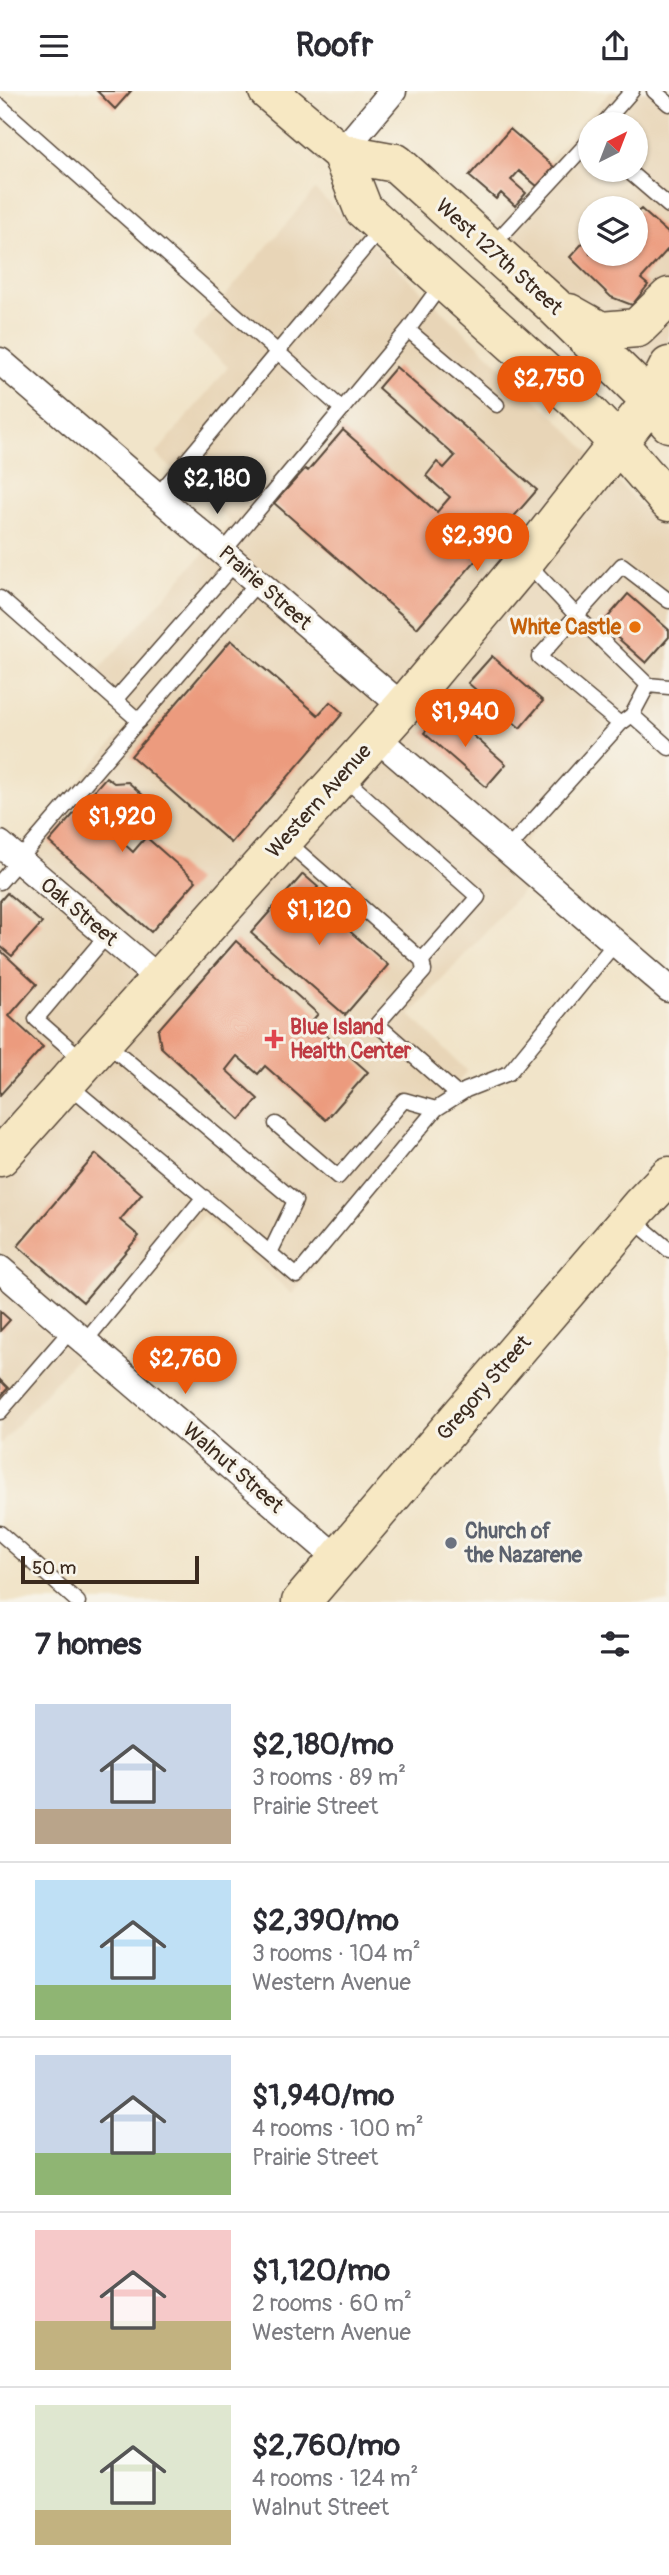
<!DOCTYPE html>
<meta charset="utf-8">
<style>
:root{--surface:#fff;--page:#f2f2f3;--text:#2b2b33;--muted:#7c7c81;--line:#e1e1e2;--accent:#ea580c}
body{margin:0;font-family:Pangolin,sans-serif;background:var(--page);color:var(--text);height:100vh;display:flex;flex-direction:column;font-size:26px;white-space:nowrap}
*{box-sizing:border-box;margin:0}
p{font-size:23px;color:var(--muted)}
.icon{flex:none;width:38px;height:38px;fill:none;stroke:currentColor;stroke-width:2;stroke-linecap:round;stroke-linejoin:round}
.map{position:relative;height:1511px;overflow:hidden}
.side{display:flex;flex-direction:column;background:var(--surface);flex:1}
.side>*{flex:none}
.needle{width:46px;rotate:42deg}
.buttons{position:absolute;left:578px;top:21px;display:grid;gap:14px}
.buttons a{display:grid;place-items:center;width:70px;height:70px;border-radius:50%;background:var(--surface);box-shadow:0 2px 5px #0004;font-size:35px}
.scale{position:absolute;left:21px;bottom:18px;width:178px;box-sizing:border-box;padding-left:7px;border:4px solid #3b2a1e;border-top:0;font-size:19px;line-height:24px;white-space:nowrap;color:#3b2a1e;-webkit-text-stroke:5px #f7f3e8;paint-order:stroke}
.price{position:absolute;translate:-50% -60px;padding:0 16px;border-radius:24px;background:var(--accent);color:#fff;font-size:23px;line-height:46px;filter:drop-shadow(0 2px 4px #0008)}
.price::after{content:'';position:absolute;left:50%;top:42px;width:21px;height:16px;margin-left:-10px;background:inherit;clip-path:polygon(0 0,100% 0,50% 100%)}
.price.current{background:#222;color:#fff}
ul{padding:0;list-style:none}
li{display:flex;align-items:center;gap:21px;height:175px;padding:0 35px}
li+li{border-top:2px solid var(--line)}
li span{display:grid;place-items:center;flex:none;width:196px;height:140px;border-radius:0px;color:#555}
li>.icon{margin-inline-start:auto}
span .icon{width:84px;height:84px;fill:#fffc;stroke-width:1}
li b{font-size:30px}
h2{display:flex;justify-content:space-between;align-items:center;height:84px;padding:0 35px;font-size:30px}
header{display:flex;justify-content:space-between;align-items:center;height:91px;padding:0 35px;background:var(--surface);font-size:32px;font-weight:800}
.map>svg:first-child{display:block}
</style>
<header><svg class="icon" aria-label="menu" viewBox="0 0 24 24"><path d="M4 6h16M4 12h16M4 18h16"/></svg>Roofr<svg class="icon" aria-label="share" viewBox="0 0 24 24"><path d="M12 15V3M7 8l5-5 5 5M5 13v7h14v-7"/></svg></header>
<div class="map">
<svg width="669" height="1511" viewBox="0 0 669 1511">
<rect width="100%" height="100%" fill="#f7f3e8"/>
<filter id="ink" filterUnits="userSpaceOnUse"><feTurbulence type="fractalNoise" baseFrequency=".0143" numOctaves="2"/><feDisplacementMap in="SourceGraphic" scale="14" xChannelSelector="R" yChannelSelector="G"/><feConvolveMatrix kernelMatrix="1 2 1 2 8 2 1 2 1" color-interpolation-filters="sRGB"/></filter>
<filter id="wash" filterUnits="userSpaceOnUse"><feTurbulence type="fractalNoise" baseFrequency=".00686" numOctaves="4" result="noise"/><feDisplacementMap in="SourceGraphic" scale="28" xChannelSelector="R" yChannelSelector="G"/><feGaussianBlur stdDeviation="1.57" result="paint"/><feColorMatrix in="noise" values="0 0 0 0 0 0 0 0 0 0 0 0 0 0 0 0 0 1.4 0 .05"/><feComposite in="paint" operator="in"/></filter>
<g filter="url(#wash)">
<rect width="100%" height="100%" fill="#f1e4c9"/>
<path fill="#e8d5b7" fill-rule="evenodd" d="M611 0H669V298L486 140ZM590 33H635V79H590ZM590 117H635V163H590Z
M315 99 561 332 669 444V641L644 618 502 776 525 797 410 924 467 980 292 1203 203 1124 0 1353V781L132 630 86 593 231 432 156 363 228 276 192 244Z"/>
<g id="blocks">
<path fill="#ec9b7e" d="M97 0H131L115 18Z
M510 38 554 76 537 95 519 80 511 89 526 102 515 115 501 102 496 108 469 85Z
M641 118 669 143V157L641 188 648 194 632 214 611 206 570 166 590 144V163H635V123Z
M396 276 537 399 417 537 274 412 305 378 308 380 343 339 437 421 450 406 426 385 437 371 444 377 455 365 378 297Z
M628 503 669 539V546L646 572 602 533Z
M231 549 318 624 330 611 343 622 231 752 131 665Z
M492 565 543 610 520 637 468 592Z
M444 619 506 673 486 696 424 642Z
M106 686 114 692 128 691 153 713 121 750 133 761 146 746 196 790 151 841 49 751Z
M303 783 318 796 310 805 388 874 345 924 251 842Z
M7 802 42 832 12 865 0 855V810Z
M236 850 318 923 311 931 368 981 326 1029 265 975 258 983 237 965 226 979 258 1008 240 1029 161 956 158 939Z
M0 859 37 893 9 925 43 956 0 1004Z
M96 1063 142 1103 120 1129 139 1145 83 1211 18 1155Z
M0 1220 10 1229 0 1240Z
M0 1289 8 1297 0 1306Z"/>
</g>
</g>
<g filter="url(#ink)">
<use href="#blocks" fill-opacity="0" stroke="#564638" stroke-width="2"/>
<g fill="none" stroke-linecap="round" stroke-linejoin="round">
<defs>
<path id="lane" d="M654 0 669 13
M0 15 342 318
M603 33 632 0
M627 79 669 115
M491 156 590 49
M408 239 497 314
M157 405 382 136
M223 461 408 239 443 191
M526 471 576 524 648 594 669 596
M0 507 139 630
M115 609 235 472
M632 624 669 657
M620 633 539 566 622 474 669 510
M285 749 422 869 478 806 344 687
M507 759 620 633 632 624 648 594
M0 791 258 491
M422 869 424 880 377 933 458 1004
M84 970 36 928 107 844
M69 994 270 1162 295 1110 105 951
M276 1033 338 1086 404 1009 436 1018
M630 1126 669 1159
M270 1162 297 1185 436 1018 466 999 509 982 615 852
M85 1250 204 1106
M0 1321 71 1239
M0 1442 78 1511"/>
<path id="street" d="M341 62 393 0
M0 270 403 616
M376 646 669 898
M0 753 159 888
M0 1178 338 1468"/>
<path id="secondary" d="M268 0 341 62 363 118 573 306 617 351 669 411
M341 62 396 72 552 213 651 310 669 332
M569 222 601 240 637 237 669 206
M0 1066 403 616 525 470 651 310 669 275
M301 1511 640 1115 669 1085"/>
</defs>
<use href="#lane" stroke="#564638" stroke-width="17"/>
<use href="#street" stroke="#564638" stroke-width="29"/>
<use href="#secondary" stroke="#564638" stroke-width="41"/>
<use href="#lane" stroke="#fff" stroke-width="14"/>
<use href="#street" stroke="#fff" stroke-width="26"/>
<use href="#secondary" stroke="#f7e8c3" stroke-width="38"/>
</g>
</g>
<circle fill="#e8710a" stroke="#f7f3e8" stroke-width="2.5" cx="635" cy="536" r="7"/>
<path fill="#e0444e" stroke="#f7f3e8" stroke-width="2.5" d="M270.5 937.5h7v7h7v7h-7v7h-7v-7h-7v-7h7z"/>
<circle fill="#6b7280" stroke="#f7f3e8" stroke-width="2.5" cx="451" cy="1452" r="7"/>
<g text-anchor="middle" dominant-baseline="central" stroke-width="6" stroke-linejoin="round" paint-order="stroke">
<g font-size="21" fill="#3b2a1e" stroke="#f7f3e8">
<text transform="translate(499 166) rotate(42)">West 127th Street</text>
<text transform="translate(265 497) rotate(41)">Prairie Street</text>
<text transform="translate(319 710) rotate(-48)">Western Avenue</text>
<text transform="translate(79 821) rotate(40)">Oak Street</text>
<text transform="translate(484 1297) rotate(-49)">Gregory Street</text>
<text transform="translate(233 1377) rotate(41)">Walnut Street</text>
</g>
<g font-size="21" font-weight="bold" fill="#c56008" stroke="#f7f3e8" text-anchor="end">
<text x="621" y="536">White Castle</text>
</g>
<g font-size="21" font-weight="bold" fill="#be3a42" stroke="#f7f3e8" text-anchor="start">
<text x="290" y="936">Blue Island<tspan x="290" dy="24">Health Center</tspan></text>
</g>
<g font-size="21" font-weight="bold" fill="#5b616d" stroke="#f7f3e8" text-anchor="start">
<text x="465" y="1440">Church of<tspan x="465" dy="24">the Nazarene</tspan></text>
</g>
</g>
</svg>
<div class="buttons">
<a><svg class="needle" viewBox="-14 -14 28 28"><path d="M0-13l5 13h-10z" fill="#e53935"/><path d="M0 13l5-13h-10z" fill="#7c7c81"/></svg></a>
<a><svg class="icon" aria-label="layers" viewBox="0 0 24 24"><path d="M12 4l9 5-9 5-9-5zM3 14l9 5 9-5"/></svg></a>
</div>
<div class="scale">50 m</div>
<b class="price" style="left:549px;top:325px">$2,750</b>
<b class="price current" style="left:217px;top:425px">$2,180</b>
<b class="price" style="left:477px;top:482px">$2,390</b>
<b class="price" style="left:465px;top:658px">$1,940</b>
<b class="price" style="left:122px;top:763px">$1,920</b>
<b class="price" style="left:319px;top:856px">$1,120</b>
<b class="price" style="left:185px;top:1305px">$2,760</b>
</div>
<section class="side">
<h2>7 homes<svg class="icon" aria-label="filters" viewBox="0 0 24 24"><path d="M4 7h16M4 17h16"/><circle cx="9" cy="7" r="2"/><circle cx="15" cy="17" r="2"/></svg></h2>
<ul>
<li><span style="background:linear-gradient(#c9d6e8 75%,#b9a48a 0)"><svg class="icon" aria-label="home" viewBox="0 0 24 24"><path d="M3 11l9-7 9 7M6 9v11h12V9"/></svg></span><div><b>$2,180/mo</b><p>3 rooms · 89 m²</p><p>Prairie Street</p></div></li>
<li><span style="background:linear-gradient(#bfe0f5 75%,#8fb573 0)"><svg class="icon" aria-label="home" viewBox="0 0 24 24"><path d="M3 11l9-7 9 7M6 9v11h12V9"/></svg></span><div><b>$2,390/mo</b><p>3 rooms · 104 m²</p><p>Western Avenue</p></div></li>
<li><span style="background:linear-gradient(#c9d6e8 70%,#8fb573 0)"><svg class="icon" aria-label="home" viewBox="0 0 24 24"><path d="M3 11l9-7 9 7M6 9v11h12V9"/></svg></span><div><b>$1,940/mo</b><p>4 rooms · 100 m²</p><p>Prairie Street</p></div></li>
<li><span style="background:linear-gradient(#f6c9c9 65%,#c2b280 0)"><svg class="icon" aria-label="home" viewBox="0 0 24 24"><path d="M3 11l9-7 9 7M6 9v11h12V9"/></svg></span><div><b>$1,120/mo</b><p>2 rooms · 60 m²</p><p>Western Avenue</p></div></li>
<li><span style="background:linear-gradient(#dfe7d0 75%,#c2b280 0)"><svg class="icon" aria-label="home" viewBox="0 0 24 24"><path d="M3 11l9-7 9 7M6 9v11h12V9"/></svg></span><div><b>$2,760/mo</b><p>4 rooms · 124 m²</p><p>Walnut Street</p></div></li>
</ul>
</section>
